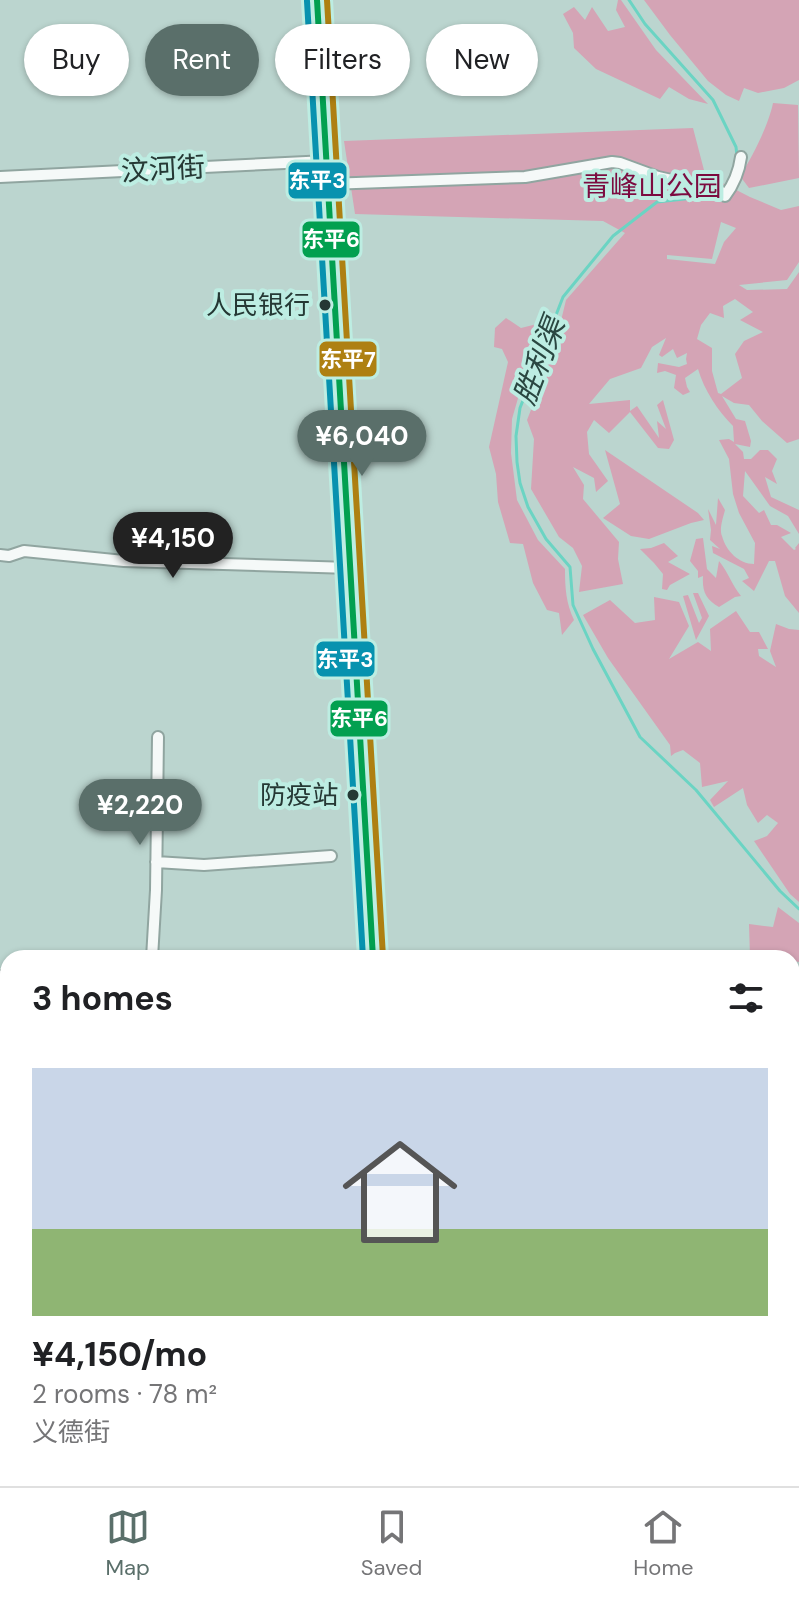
<!DOCTYPE html>
<meta charset="utf-8">
<style>
:root{--surface:#fff;--page:#f2f2f2;--text:#202124;--muted:#757577;--line:#e0e0e0;--accent:#5a6f6a}
body{margin:0;font-family:"DM Sans","Noto Sans SC",sans-serif;background:var(--page);color:var(--text);height:100vh;display:flex;flex-direction:column;font-size:30px;white-space:nowrap}
*{box-sizing:border-box;margin:0}
p{font-size:26px;color:var(--muted)}
.icon{flex:none;width:44px;height:44px;fill:none;stroke:currentColor;stroke-width:2;stroke-linecap:round;stroke-linejoin:round}
.map{position:relative;flex:1;overflow:hidden}
.sheet{position:absolute;left:0px;top:950px;width:800px;height:536px;display:flex;flex-direction:column;background:var(--surface);border-radius:24px 24px 0 0;box-shadow:0 2px 6px #0004}
.sheet>*{flex:none}
.banner{position:absolute;left:24px;top:24px;width:752px;height:72px;display:flex;gap:16px}
.price{position:absolute;translate:-50% -68px;padding:0 18px;border-radius:28px;background:var(--accent);color:#fff;font-size:26px;line-height:52px;filter:drop-shadow(0 2px 4px #0008)}
.price::after{content:'';position:absolute;left:50%;top:48px;width:24px;height:18px;margin-left:-12px;background:inherit;clip-path:polygon(0 0,100% 0,50% 100%)}
.price.on{background:#222;color:#fff}
ul{padding:0;list-style:none}
li{display:grid;align-content:center;gap:16px;height:424px;padding:0 32px}
li span{display:grid;place-items:center;height:248px;border-radius:0px;color:#555}
li>.icon{margin-inline-start:auto}
span .icon{width:144px;height:144px;fill:#fffc;stroke-width:1}
li b{font-size:34px}
h2{display:flex;justify-content:space-between;align-items:center;height:96px;padding:0 32px;font-size:34px}
.chip{padding:0 28px;border-radius:36px;background:var(--surface);box-shadow:0 2px 6px #0004;font-size:28px;line-height:72px}
.chip.on{background:var(--accent);color:#fff}
.menu{display:flex;justify-content:space-around;align-items:center;height:112px;border-top:2px solid var(--line);background:var(--surface);font-size:22px;color:var(--muted)}
.menu a{display:grid;justify-items:center;gap:4px}
.menu .on{color:var(--accent)}
.map>svg:first-child{display:block}
</style>
<div class="map">
<svg width="799" height="1486" viewBox="0 0 799 1486">
<rect width="100%" height="100%" fill="#bbd5cf"/>
<path fill="#d4a4b5" fill-rule="evenodd" d="M618 0H621L656 50 708 104 689 99 669 87 660 99 596 69 574 48 573 33 563 14 574 7 585 20 592 7 608 31 625 27 616 10Z
M644 0H799V80L784 88 758 93 744 88 739 101 726 95 708 81 670 35Z
M773 103 798 105 799 178 749 188 740 176C752 158 769 124 773 103Z
M693 128 705 174 750 197 781 210 799 206V262L787 280 739 285 747 290 787 289 799 272V439L787 443 762 421 749 405 734 403 722 396 736 419 745 421 751 441 750 447 735 444 743 452 744 459H751L760 450H768L777 459 772 471 777 484 765 477 771 497 799 510V534L788 516 770 506 745 471 743 496 759 513 764 510 771 525H777L791 533 781 537 794 550 796 549 795 548 799 543V613L785 596 775 561H769L754 591 742 581 749 578 744 569 713 553 712 546 720 549 710 540 711 530 708 509 716 525 718 498 725 510C723 518 719 529 722 536 726 551 739 564 754 564L755 543 739 513 733 494 729 459 719 440 729 439 734 442 733 426C718 411 704 390 698 369L685 378 687 387 690 392 683 395 674 388 676 375 665 371 657 373 658 363 679 367 687 364 686 359 687 353 677 358 673 349 662 357 659 355 666 338 652 347 641 368 610 379 589 404 630 400V411L637 406 659 438 657 421 666 429 657 405 663 400 674 440 669 449 658 448 630 412 609 433 594 420 587 432 589 454 608 481 596 492 594 478 573 467 584 485 583 499 619 542 618 559 623 584 579 592 582 566 573 548 559 537 531 489 534 439 527 420 553 354 566 300 625 233 603 221 355 214 344 141ZM721 222 736 228 724 242 715 264 667 259V255L712 259ZM735 299 753 312 740 320 763 332 744 341 735 354 742 378 721 394 718 393 712 371V348L697 339 701 325 710 313 724 318 723 306Z
M548 317 527 367 512 419 511 453 517 500 538 540 565 569C565 588 566 603 574 620L562 635 559 613 547 610 533 583 523 544 510 543 498 502 496 474 489 447 508 362 502 349 494 347 495 328 506 318 521 328 541 323Z
M605 450 698 513 704 520 691 523 649 539 631 536 603 518 620 504Z
M703 538 707 569 716 578 719 561C728 572 732 585 741 596L735 597 719 607C706 599 702 592 703 576L698 578V571L690 561 696 539Z
M664 543 678 556 668 562 690 574 670 585 667 590 662 589 663 574 654 563 640 549 651 548Z
M693 593H698L709 616 696 640 683 596 688 595 699 623 702 618Z
M654 597 679 602 689 626 669 659 698 642 711 651 710 629 736 611 750 632H759L768 649H758L759 656 776 667 770 651 776 624 789 629 799 630V902L790 894 754 841 767 836 778 823 767 815 758 823 747 805 743 788 714 807 710 800 728 781 702 787 700 763 683 750 675 753 671 756 670 745 608 658 583 615 610 600 635 623 655 620Z
M778 907 799 923V962L792 961V958L750 957 749 924 773 927Z"/>
<g fill="none" stroke-linecap="round" stroke-linejoin="round">
<path stroke="#6bd4c3" stroke-width="3" d="M629 0 645 24 713 100 736 147 737 156
M720 195 657 202 613 236 563 297 520 408 516 436 517 462 520 483 528 507 546 539 570 567 573 605 593 649 640 737 696 790 780 891 799 909"/>
<defs>
<path id="minor" d="M317 0 373 958
M0 177 327 161
M328 184 525 177 612 162 620 163 658 177 720 191 725 196C734 184 739 172 741 157
M0 555 9 556 24 551 124 561 350 568
M156 862 204 865 331 856
M152 958 156 890 158 737
M792 1376 799 1353
M792 1393 799 1392
M399 1478 475 1486
M205 1486V1478
M388 1486 389 1478
M499 1486V1484
M754 1486 756 1478"/>
<path id="major" d="M0 977 8 978
M0 1450 10 1486"/>
</defs>
<use href="#minor" stroke="#90a5a0" stroke-width="14"/>
<use href="#major" stroke="#90a5a0" stroke-width="16"/>
<use href="#minor" stroke="#f5f9f8" stroke-width="10"/>
<use href="#major" stroke="#f5f9f8" stroke-width="12"/>
<defs>
<path id="bus-1" d="M317 0 373 958"/>
<path id="bus-2" d="M307 1 363 958"/>
<path id="bus-3" d="M327 0 383 957"/>
</defs>
<use href="#bus-1" stroke="#bdede2" stroke-width="12"/>
<use href="#bus-2" stroke="#bdede2" stroke-width="12"/>
<use href="#bus-3" stroke="#bdede2" stroke-width="12"/>
<use href="#bus-1" stroke="#02a050" stroke-width="6"/>
<use href="#bus-2" stroke="#0792af" stroke-width="6"/>
<use href="#bus-3" stroke="#ae8012" stroke-width="6"/>
</g>
<g fill="#253834" stroke="#bdede2" stroke-width="3">
<circle cx="325" cy="305" r="7"/>
<circle cx="353" cy="795" r="7"/>
</g>
<g text-anchor="middle" dominant-baseline="central" stroke-width="8" stroke-linejoin="round" paint-order="stroke">
<g font-size="26" fill="#253834" stroke="#bdede2" text-anchor="end">
<text x="310" y="305">人民银行</text>
<text x="338" y="795">防疫站</text>
</g>
<g font-size="28" fill="#253834" stroke="#bdede2">
<text transform="translate(163 169) rotate(-3)">汶河街</text>
</g>
<g font-size="28" fill="#7c0c40" stroke="#bdede2">
<text x="652" y="186">青峰山公园</text>
</g>
<g font-size="30" font-style="italic" fill="#2a4741" stroke="#bdede2">
<text transform="translate(539 361) rotate(-69)">胜利渠</text>
</g>
</g>
<g stroke="#bdede2" stroke-width="3">
<rect x="287" y="161" width="61" height="39" rx="8" fill="#0792af"/>
<rect x="301" y="220" width="60" height="39" rx="8" fill="#02a050"/>
<rect x="318" y="340" width="60" height="38" rx="8" fill="#ae8012"/>
<rect x="315" y="640" width="61" height="38" rx="8" fill="#0792af"/>
<rect x="329" y="699" width="60" height="39" rx="8" fill="#02a050"/>
</g>
<g font-size="22" text-anchor="middle" font-weight="bold" fill="#fff">
<text x="317" y="188">东平3</text>
<text x="331" y="247">东平6</text>
<text x="348" y="367">东平7</text>
<text x="345" y="667">东平3</text>
<text x="359" y="726">东平6</text>
</g>
</svg>
<b class="price" style="left:362px;top:478px">¥6,040</b>
<b class="price on" style="left:173px;top:580px">¥4,150</b>
<b class="price" style="left:140px;top:847px">¥2,220</b>
<div class="banner">
<a class="chip">Buy</a>
<a class="chip on">Rent</a>
<a class="chip">Filters</a>
<a class="chip">New</a>
</div>
<section class="sheet">
<h2>3 homes<svg class="icon" aria-label="filters" viewBox="0 0 24 24"><path d="M4 7h16M4 17h16"/><circle cx="9" cy="7" r="2"/><circle cx="15" cy="17" r="2"/></svg></h2>
<ul>
<li><span style="background:linear-gradient(#c9d6e8 65%,#8fb573 0)"><svg class="icon" aria-label="home" viewBox="0 0 24 24"><path d="M3 11l9-7 9 7M6 9v11h12V9"/></svg></span><div><b>¥4,150/mo</b><p>2 rooms · 78 m²</p><p>义德街</p></div></li>
</ul>
</section>
</div>
<nav class="menu">
<a class="on"><svg class="icon" aria-label="map" viewBox="0 0 24 24"><path d="M3 6l6-2 6 2 6-2v14l-6 2-6-2-6 2zM9 4v14M15 6v14"/></svg>Map</a>
<a><svg class="icon" aria-label="saved" viewBox="0 0 24 24"><path d="M7 4h10v16l-5-4-5 4z"/></svg>Saved</a>
<a><svg class="icon" aria-label="home" viewBox="0 0 24 24"><path d="M3 11l9-7 9 7M6 9v11h12V9"/></svg>Home</a>
</nav>
